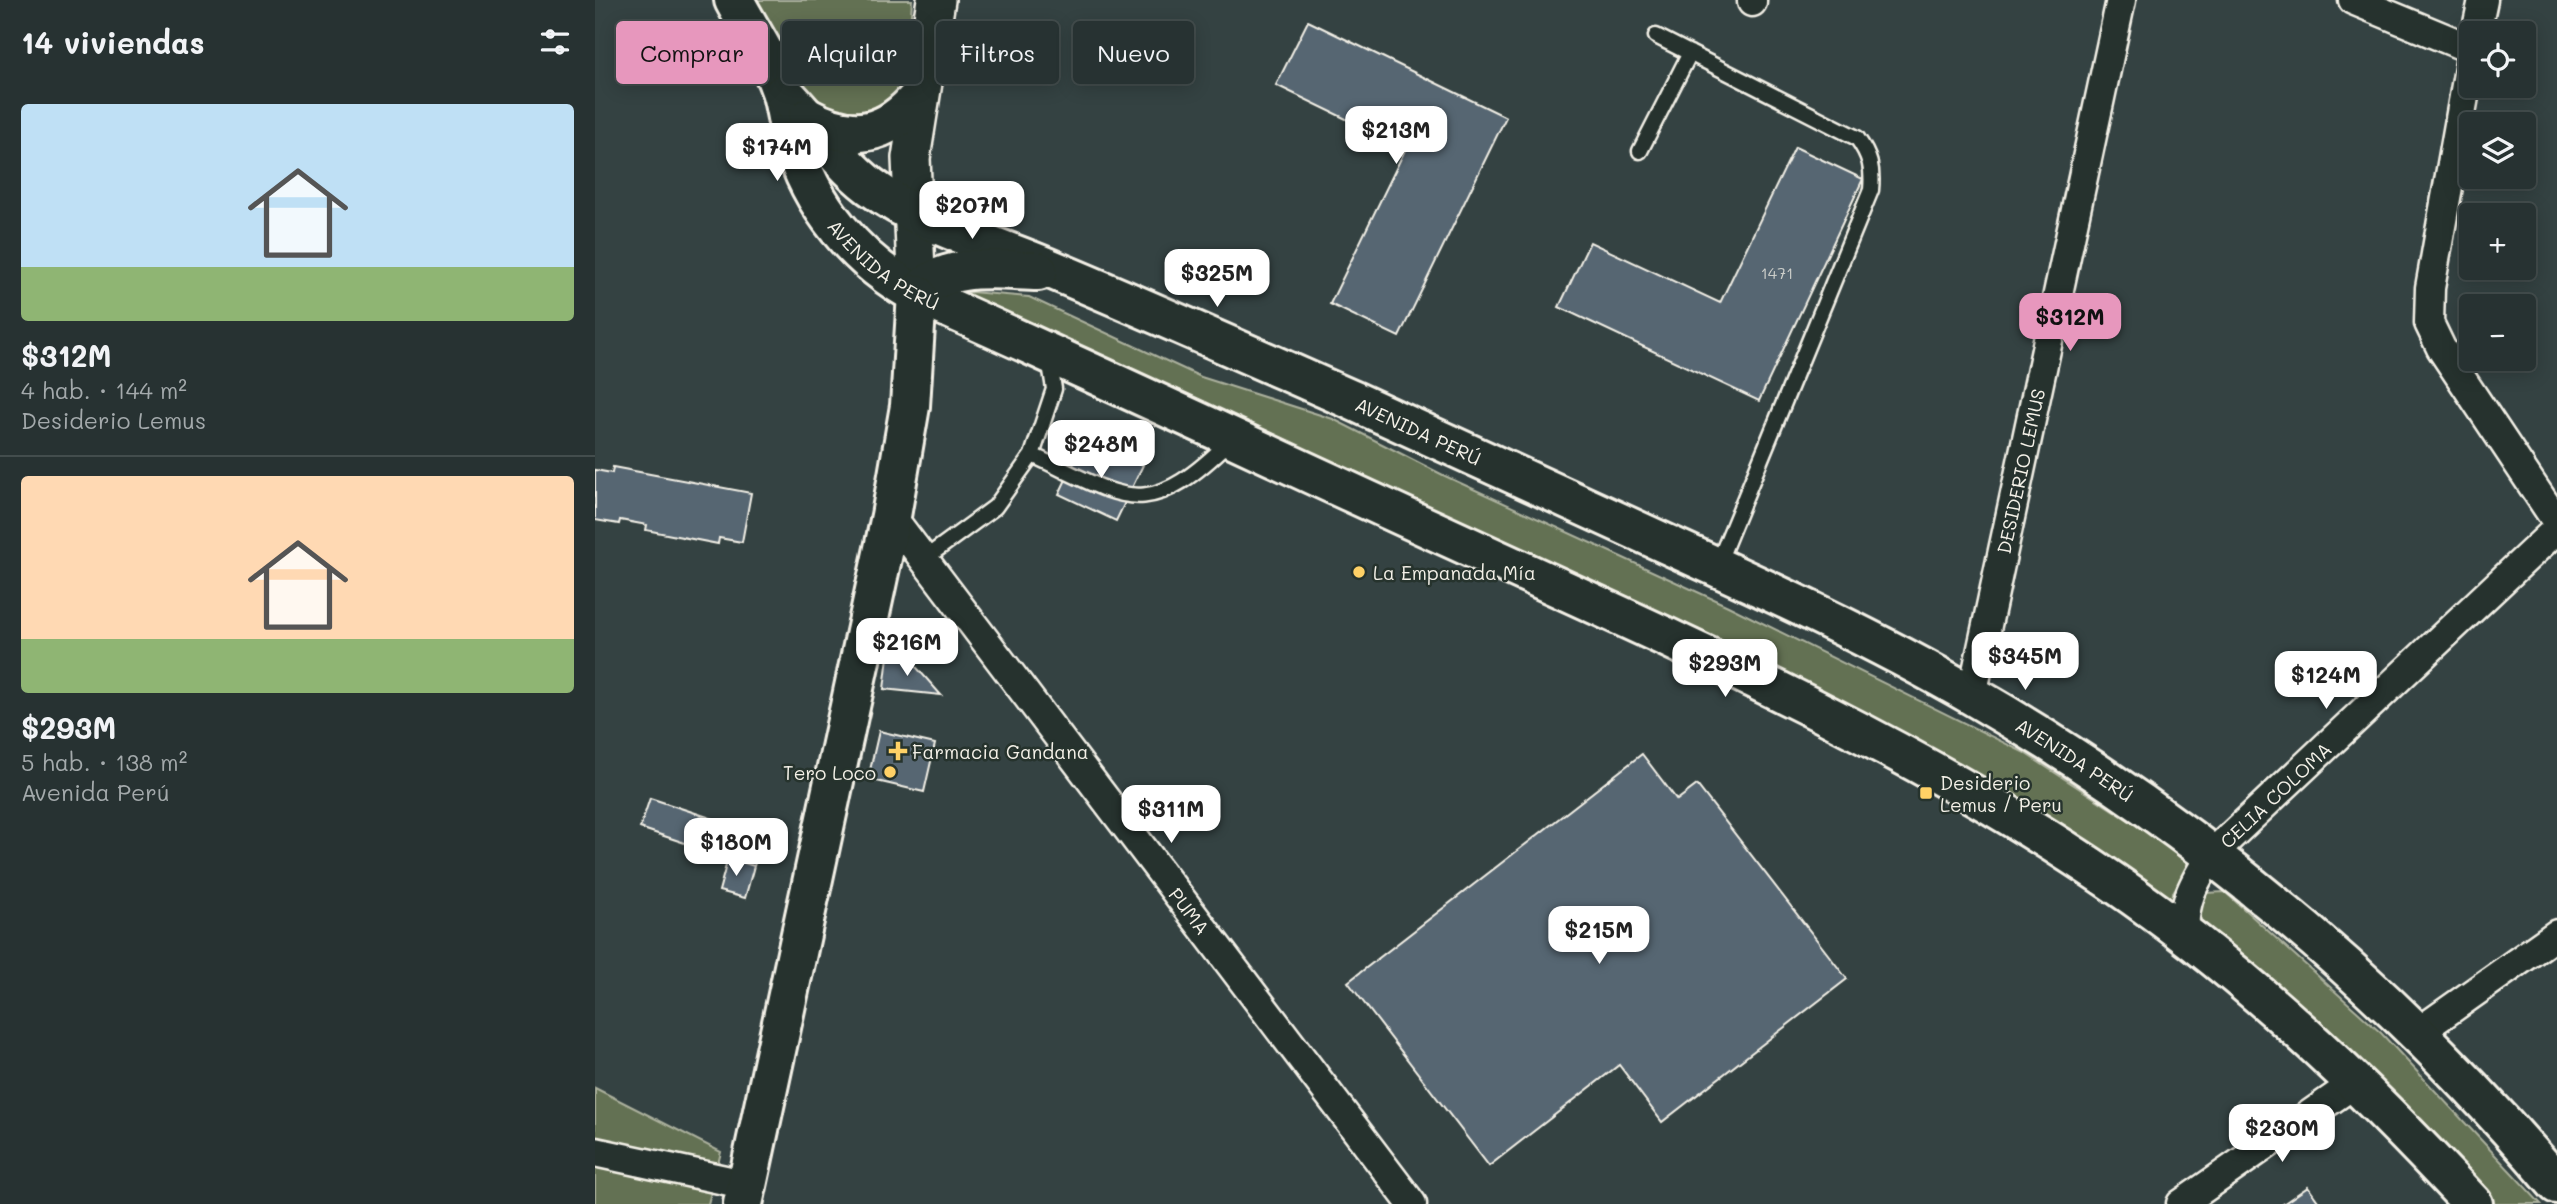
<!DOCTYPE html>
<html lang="es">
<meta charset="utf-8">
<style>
:root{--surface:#273232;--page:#333e3e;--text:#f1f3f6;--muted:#a4aaac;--line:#434d4d;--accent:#e797bd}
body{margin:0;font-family:Mali,sans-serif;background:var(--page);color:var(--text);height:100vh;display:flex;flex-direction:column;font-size:26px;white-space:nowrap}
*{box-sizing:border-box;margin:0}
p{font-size:23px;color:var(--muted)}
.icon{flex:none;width:38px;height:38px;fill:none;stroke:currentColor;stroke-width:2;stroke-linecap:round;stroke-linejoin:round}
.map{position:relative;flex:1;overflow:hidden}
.side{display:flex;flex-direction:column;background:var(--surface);width:595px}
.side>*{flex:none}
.guide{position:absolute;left:21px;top:21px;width:665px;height:63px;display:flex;gap:14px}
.fabs{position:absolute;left:1864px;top:21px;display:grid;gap:14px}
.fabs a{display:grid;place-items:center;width:77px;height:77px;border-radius:7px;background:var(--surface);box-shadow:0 4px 18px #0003,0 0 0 2px var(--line);font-size:35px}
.price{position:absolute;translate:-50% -60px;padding:0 16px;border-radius:14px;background:#fff;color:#222;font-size:23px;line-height:46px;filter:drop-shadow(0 2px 4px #0008)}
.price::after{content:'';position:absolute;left:50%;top:42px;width:21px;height:16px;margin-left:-10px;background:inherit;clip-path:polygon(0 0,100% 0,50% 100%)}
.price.current{background:var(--accent);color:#111}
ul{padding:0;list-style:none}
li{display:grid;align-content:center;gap:14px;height:371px;padding:0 21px}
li+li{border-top:2px solid var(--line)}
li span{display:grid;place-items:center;height:217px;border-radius:7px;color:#555}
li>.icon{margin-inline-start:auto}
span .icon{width:126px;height:126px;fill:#fffc;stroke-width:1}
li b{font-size:30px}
h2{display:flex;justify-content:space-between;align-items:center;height:84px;padding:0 21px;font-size:30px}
.chip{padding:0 24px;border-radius:7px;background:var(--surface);box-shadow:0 4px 18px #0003,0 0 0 2px var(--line);font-size:24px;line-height:63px}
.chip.current{background:var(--accent);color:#111}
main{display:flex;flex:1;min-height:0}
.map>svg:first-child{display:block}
</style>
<main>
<section class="side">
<h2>14 viviendas<svg class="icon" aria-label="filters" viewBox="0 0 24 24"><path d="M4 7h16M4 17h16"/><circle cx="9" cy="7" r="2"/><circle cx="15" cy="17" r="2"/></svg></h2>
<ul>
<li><span style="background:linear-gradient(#bfe0f5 75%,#8fb573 0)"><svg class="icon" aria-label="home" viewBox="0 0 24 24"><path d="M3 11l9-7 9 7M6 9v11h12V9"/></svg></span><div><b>$312M</b><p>4 hab. · 144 m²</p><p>Desiderio Lemus</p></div></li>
<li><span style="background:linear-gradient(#ffd9b3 75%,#8fb573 0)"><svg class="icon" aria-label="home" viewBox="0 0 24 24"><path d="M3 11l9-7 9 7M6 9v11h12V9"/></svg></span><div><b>$293M</b><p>5 hab. · 138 m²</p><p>Avenida Perú</p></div></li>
</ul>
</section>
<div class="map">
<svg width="1962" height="1204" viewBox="0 0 1962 1204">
<rect width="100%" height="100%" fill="#344242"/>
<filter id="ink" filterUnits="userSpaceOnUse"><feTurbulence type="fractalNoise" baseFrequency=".0143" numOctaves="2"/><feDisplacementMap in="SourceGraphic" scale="14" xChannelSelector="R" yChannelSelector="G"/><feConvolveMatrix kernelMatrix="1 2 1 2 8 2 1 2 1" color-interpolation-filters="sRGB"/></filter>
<g filter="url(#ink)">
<path fill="#637153" stroke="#acb19e" stroke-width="2" d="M155 0H317L311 85 276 113 224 115Z
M376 292 434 297 606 377 738 419 850 476 1133 606 1428 752 1598 862 1578 892 1577 908 356 300Z
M1630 892 1786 1033 1946 1204H1898L1837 1135 1610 936 1598 904 1610 893Z
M0 1088 126 1152 113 1204H0Z"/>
<path fill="#566672" stroke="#f4f1e8" stroke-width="2" d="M713 21 911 117 804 337 735 304 811 148 681 85Z
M1200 147 1268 179 1164 401 964 307 995 242 1125 303Z
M491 438 548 465 521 521 464 494Z
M18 467 156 493 147 542 124 538 123 544 51 530 52 525 25 520 24 524 0 520V470L17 473Z
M293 657 315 660 346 695 289 689Z
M284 731 340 744 329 792 273 779Z
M1047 754 1082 800 1102 785 1252 979 1067 1122 1024 1065 894 1166 753 982Z
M55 798 170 836 159 866 45 828Z
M133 858 159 866 150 898 124 891Z
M1713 1187 1725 1204H1688Z"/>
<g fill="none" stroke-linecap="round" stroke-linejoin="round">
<defs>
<path id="service" d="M1061 36 1262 138C1275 156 1278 168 1276 190L1122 566
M1045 151 1095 53
M437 455C532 499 550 524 635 441
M329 559 400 507 437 455 459 389 454 358"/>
<g id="minor">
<path d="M1758 0 1876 49"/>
<path d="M1157 2V0"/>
<path d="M1881 33 1888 0"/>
<path d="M1876 57 1835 288 1834 323 1846 348 1962 522"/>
<path id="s1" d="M296 516 817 1204"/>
<path id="s2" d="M1377 695 1526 0"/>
<path id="s3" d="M1590 936C1587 902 1599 882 1617 854L1962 529"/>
<path d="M1822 1033 1962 934"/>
<path d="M0 1152 153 1185"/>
<path d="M1586 1204 1760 1083"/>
</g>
<path id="tertiary" d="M322 294 316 158 341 0"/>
<g id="secondary">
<path id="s4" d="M139 0C154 29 176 60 186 91 191 107 192 123 197 139 215 205 262 262 322 294 503 374 682 459 862 541 1086 644 1313 742 1518 882 1651 973 1769 1086 1878 1204"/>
<path id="s5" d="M189 93C219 123 241 160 275 186 328 226 398 244 458 270 559 312 659 357 759 401 862 448 964 495 1067 542 1173 590 1280 639 1380 697 1601 825 1797 989 1962 1184"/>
<path d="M213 118C257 142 291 136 324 97"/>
<path d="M322 294C351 261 403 270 443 271"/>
<path d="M148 1204 296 516 315 406 322 294"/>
</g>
</defs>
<use href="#service" stroke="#f4f1e8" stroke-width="19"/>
<use href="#minor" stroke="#f4f1e8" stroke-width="33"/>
<use href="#tertiary" stroke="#f4f1e8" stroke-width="42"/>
<use href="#secondary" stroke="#f4f1e8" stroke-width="44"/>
<use href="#service" stroke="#26332d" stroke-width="14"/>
<use href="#minor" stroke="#26332d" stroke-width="28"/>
<use href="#tertiary" stroke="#26332d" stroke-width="37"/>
<use href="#secondary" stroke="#26332d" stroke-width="38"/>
</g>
</g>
<g fill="#ffd166" stroke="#26332d" stroke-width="2.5">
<circle cx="764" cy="572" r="7"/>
<path d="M299.5 740.5h7v7h7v7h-7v7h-7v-7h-7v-7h7z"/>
<circle cx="295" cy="772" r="7"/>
<rect x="1324" y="786" width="14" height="14" rx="3.5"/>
</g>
<g text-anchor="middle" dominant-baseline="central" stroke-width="5" stroke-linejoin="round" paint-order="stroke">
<g font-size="16" fill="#ccceca">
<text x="1182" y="272">1471</text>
</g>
<g font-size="19" fill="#f4f1e8" stroke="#26332d">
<text stroke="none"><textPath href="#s4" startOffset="312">AVENIDA PERÚ</textPath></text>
<text stroke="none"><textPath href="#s5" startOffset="728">AVENIDA PERÚ</textPath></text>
<text stroke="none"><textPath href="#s2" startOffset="229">DESIDERIO LEMUS</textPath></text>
<text stroke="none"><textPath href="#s5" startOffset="1463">AVENIDA PERÚ</textPath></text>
<text stroke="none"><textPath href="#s3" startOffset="175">CELIA COLOMA</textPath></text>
<text stroke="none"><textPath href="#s1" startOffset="495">PUMA</textPath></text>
</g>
<g font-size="19" fill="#f4f1e8" stroke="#26332d" text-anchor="start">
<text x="778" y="572">La Empanada Mía</text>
<text x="317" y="751">Farmacia Gandana</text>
<text x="281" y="772" text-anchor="end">Tero Loco</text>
<text x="1345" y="782">Desiderio<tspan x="1345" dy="22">Lemus / Peru</tspan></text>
</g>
</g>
</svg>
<div class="fabs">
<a><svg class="icon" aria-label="locate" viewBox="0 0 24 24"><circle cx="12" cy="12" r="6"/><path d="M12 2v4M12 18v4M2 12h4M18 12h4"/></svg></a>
<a><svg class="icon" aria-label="layers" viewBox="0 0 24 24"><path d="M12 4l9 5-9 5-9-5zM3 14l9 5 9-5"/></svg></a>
<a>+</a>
<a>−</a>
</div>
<b class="price" style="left:801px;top:166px">$213M</b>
<b class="price" style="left:182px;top:183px">$174M</b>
<b class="price" style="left:377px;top:241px">$207M</b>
<b class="price" style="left:622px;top:309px">$325M</b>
<b class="price current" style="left:1475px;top:353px">$312M</b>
<b class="price" style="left:506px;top:480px">$248M</b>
<b class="price" style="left:312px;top:678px">$216M</b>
<b class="price" style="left:1430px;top:692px">$345M</b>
<b class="price" style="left:1130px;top:699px">$293M</b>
<b class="price" style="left:1731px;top:711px">$124M</b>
<b class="price" style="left:576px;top:845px">$311M</b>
<b class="price" style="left:141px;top:878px">$180M</b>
<b class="price" style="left:1004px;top:966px">$215M</b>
<b class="price" style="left:1687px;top:1164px">$230M</b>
<div class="guide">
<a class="chip current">Comprar</a>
<a class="chip">Alquilar</a>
<a class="chip">Filtros</a>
<a class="chip">Nuevo</a>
</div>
</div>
</main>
